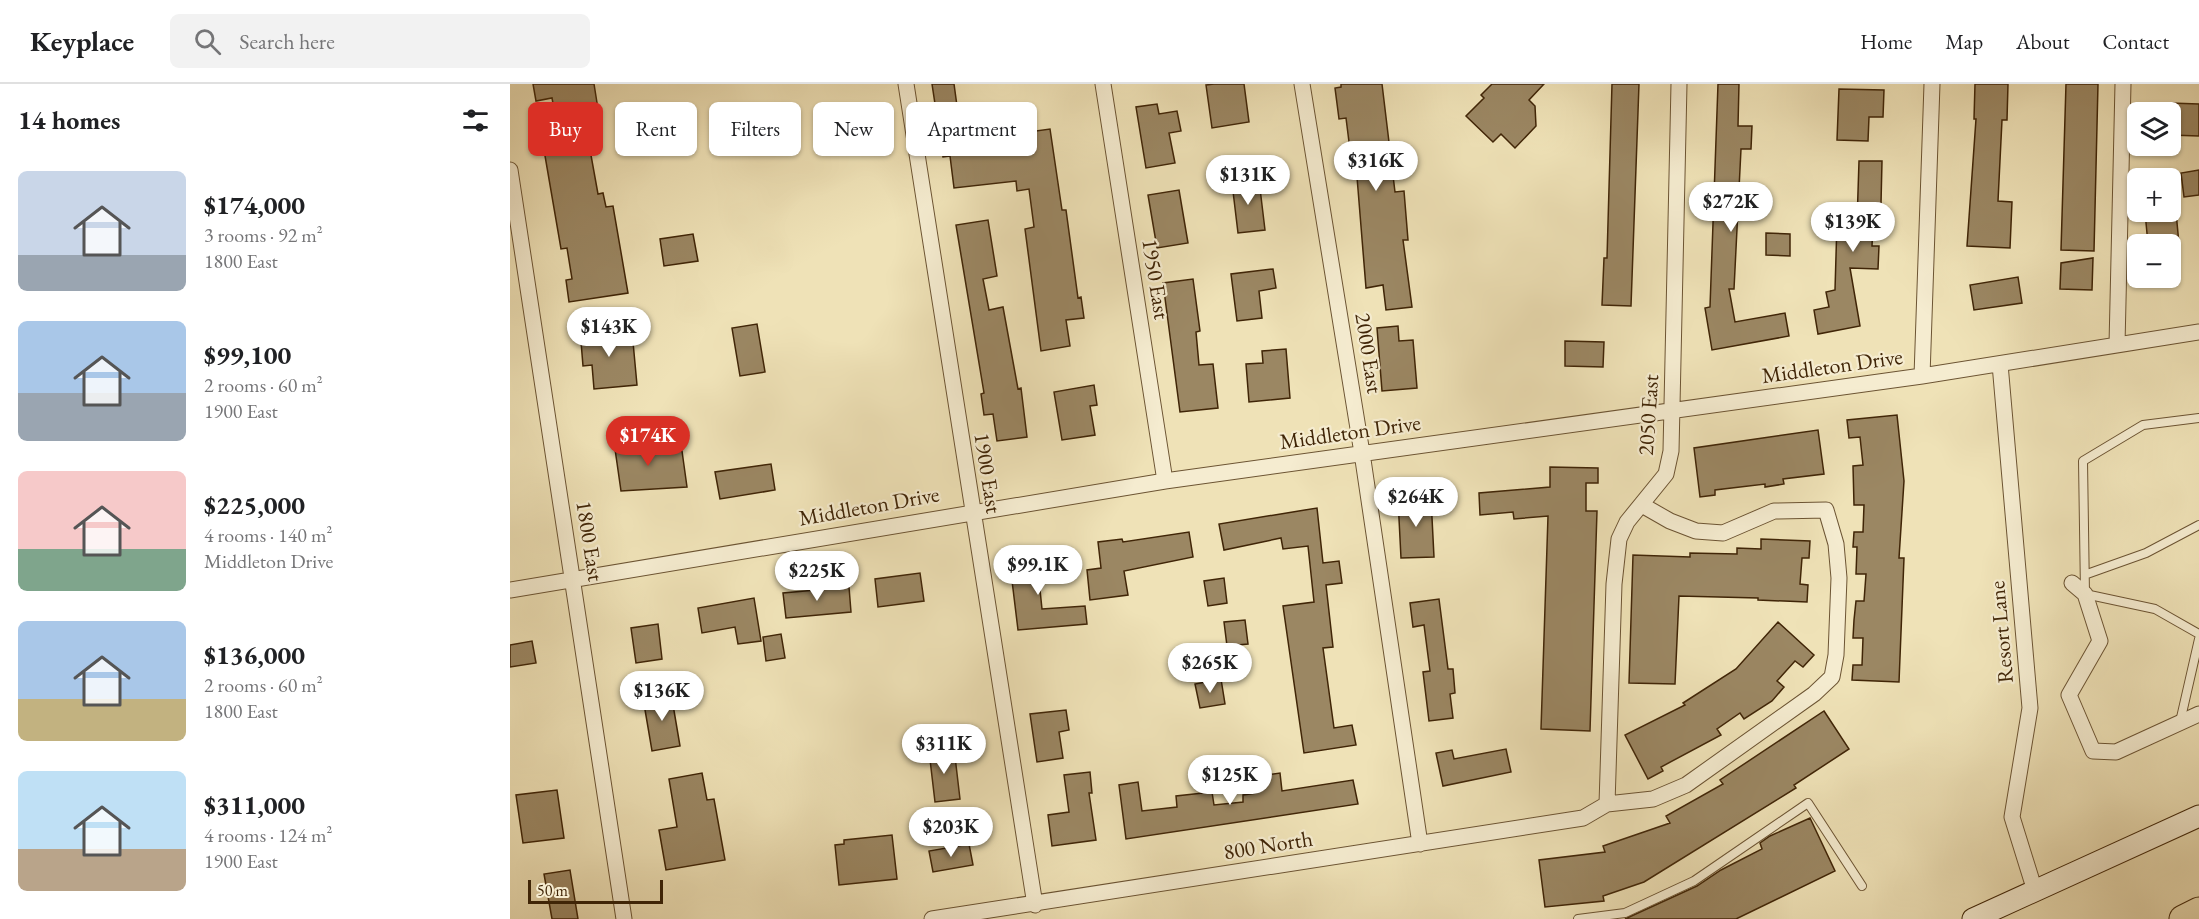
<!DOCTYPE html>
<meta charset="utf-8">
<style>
:root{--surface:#fff;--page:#f2f2f2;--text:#202124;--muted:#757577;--line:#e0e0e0;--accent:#d93025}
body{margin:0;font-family:"EB Garamond",serif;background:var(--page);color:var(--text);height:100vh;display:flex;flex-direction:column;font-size:22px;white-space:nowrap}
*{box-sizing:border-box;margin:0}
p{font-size:20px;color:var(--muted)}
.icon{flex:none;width:33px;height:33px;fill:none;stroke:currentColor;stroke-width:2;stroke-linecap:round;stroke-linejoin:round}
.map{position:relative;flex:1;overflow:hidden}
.panel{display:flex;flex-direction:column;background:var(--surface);width:510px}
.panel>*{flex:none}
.guide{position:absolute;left:18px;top:18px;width:570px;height:54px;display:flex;gap:12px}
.tools{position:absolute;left:1617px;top:18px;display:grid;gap:12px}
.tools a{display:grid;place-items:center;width:54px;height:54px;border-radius:9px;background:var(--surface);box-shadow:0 2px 4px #0004;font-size:30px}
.scale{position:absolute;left:18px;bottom:15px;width:135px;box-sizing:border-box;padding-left:6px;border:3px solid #402507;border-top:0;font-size:16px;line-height:21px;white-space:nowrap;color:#402507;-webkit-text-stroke:4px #f5ecd0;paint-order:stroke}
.price{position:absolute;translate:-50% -51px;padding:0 14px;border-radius:21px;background:#fff;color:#222;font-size:20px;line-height:39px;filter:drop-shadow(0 2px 3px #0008)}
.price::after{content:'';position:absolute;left:50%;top:36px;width:18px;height:14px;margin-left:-9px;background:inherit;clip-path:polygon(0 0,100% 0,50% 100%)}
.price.on{background:var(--accent);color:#fff}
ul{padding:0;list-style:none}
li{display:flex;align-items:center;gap:18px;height:150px;padding:0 18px}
li span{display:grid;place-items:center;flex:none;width:168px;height:120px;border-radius:9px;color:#555}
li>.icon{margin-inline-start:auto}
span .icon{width:72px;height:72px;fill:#fffc;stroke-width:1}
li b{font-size:26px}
h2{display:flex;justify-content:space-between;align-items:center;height:72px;padding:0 18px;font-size:26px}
.tag{padding:0 21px;border-radius:9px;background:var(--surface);box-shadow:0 2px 4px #0004;font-size:21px;line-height:54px}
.tag.on{background:var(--accent);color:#fff}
header{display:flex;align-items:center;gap:36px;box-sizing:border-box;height:84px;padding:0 30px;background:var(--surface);border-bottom:2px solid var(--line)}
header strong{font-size:28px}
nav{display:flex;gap:33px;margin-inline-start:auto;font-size:21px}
.search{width:420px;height:54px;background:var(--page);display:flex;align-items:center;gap:15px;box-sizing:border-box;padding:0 21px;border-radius:9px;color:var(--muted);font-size:22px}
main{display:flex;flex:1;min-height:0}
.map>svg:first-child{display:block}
</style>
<header>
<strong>Keyplace</strong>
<div class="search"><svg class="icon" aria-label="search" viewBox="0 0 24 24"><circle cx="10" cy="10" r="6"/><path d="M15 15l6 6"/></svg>Search here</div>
<nav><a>Home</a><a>Map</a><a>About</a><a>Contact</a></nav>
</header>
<main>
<section class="panel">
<h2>14 homes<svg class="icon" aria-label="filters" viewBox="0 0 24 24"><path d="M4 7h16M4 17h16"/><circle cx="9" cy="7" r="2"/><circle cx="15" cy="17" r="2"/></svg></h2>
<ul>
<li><span style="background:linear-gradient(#c9d6e8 70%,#9aa5b1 0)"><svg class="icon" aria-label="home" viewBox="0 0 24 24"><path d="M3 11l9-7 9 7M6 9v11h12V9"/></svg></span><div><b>$174,000</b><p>3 rooms · 92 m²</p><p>1800 East</p></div></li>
<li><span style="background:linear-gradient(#a9c7e8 60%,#9aa5b1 0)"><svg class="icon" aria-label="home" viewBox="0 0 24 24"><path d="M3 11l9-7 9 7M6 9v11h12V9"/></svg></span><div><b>$99,100</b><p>2 rooms · 60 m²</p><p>1900 East</p></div></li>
<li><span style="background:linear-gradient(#f6c9c9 65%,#7fa58c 0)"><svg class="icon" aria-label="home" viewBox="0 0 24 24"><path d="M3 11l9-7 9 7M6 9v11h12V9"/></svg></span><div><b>$225,000</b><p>4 rooms · 140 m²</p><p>Middleton Drive</p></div></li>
<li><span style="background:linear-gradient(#a9c7e8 65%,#c2b280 0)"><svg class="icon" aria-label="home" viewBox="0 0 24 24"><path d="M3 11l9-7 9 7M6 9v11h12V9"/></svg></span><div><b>$136,000</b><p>2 rooms · 60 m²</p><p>1800 East</p></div></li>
<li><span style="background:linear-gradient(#bfe0f5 65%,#b9a48a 0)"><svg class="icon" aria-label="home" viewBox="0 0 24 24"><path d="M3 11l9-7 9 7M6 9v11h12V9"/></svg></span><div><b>$311,000</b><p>4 rooms · 124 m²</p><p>1900 East</p></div></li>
</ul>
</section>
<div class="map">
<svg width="1689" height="835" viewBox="0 0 1689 835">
<rect width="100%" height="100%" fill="#efe2b7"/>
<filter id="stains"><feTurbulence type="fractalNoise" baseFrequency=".00333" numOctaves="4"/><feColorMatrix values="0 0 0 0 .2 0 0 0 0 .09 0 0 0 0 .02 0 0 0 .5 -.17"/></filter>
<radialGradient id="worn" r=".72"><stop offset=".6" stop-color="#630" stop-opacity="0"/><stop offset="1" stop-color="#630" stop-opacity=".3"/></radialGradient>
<path fill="#9b8763" stroke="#402507" stroke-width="1.5" d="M23 0H84L88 25 73 27 88 110 93 109 96 123 103 122 118 209 59 218 56 196 62 195 57 164 51 165 34 66 46 64 43 48 48 47 42 14 26 17Z
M422 0H444L451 51 475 48V54L540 45 552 126H556L568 214 571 213 574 234 556 236 560 262 531 267 515 145 524 143 519 105 507 107 506 97 444 104 440 72 433 73Z
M704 0H734L739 38 702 44 696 1Z
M831 0H872L885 108 894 107 898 156H893L902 223 876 226 873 201 856 204 847 93 839 94 836 75 841 74 836 34 829 35 825 4 831 3Z
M982 0H1034L1019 16 1025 22 1026 42 1005 64 991 50 983 58 956 32 974 14 971 11Z
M1102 0H1129L1121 222 1092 221 1094 174H1097Z
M1208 0H1229L1228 42H1242L1241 65H1231L1224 205H1219L1225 238 1275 229 1279 252 1202 266 1195 224 1200 223Z
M1465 0H1498L1497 36H1492L1488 117 1502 118 1500 164 1457 162 1466 35H1464Z
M1556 0H1588L1584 167 1551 166Z
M1329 5 1374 6 1373 33H1359L1358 57 1327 56Z
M1660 19 1689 20V52L1660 51Z
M647 20 649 30 667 27 671 47 659 49 665 79 636 84 626 23Z
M1349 77H1372L1371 120 1364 119 1362 162H1369L1368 185 1340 184 1350 242 1308 250 1304 226 1319 223 1316 208 1325 206 1327 138 1347 139Z
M1689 86V111L1674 113 1671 89Z
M749 96 755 146 728 149 722 99Z
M669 106 678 159 647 164 638 111Z
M1635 128H1666L1669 160H1638Z
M478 136 487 192 473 195 479 226 493 223 508 305 511 304 517 353 487 357 483 330 474 331 471 310 474 309 446 141Z
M1256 149 1280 150V172L1256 171Z
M183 150 188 177 154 182 150 155Z
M1583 174 1582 206 1550 205 1551 179Z
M763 185 766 204 749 207 752 234 727 237 721 190Z
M1508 193 1512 219 1464 226 1460 201Z
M683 195 690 247 686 248 689 281 703 280 708 324 670 328 653 199Z
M247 240 255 288 230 292 222 244Z
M888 242 889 257 903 256 907 304 872 307 867 244Z
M90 243V250L122 247 127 301 84 305 82 281 73 282 70 245Z
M1055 257 1094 258 1093 283 1055 282Z
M776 265 780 314 739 318 736 280 753 279 752 267Z
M584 301 587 321 580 322 585 351 552 356 544 308Z
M1387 331 1394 397 1389 474H1394L1389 598 1342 596 1343 581H1352L1353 554H1343L1344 536 1346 517H1354L1356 490H1346L1347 463H1343L1344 448H1353L1354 421H1344L1343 382 1353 381 1350 353 1339 354 1337 336Z
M1308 346 1314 390 1273 395 1274 400 1255 403V400L1205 406V411L1190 413 1184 364Z
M140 353 143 370 172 367 177 403 111 407 104 358Z
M261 380 265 406 210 415 205 388Z
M1040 383 1088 384V399H1076V427H1087L1080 647 1031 645 1038 432 1004 435 1003 428 970 431 969 409 1040 403Z
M921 414 924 473 891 474 888 415Z
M807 424 813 479 829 477 832 499 816 501 823 563 813 564 824 644 842 641 846 661 794 669 773 522 804 518 798 462 773 465 771 454 714 466 709 440Z
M679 448 683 473 614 487 618 511 580 516 577 486 591 484 588 458 612 455 613 458Z
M1251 455 1300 457 1299 474H1292L1290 500 1298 501 1297 518 1248 516V514L1169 512 1165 600 1119 599 1123 471 1180 473V469L1227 470V464L1251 465Z
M535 467 538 495 529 496 532 525 575 522 577 540 508 546 499 472Z
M410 489 414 517 368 523 365 495Z
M714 494 717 519 698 522 694 497Z
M339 503 341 528 276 534 273 509Z
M244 514 251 557 228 560 225 543 192 549 188 524Z
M929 515 938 585H943L945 609 940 610 943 634 919 637 913 588 920 587 914 541 903 543 900 519Z
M735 536 738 560 717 562 714 538Z
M1268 538 1304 571 1293 583 1285 577 1267 597 1274 603 1262 617 1234 635 1230 629 1207 645 1211 651 1151 683 1153 687 1138 695 1115 651 1175 621 1173 619 1226 585Z
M148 540 152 575 126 579 121 544Z
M271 550 275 574 256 577 253 553Z
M22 557 26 579 0 583V561Z
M711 595 715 620 690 624 685 600Z
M161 609 170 662 142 667 133 614Z
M556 626 559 646 549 648 553 674 527 678 520 630Z
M1314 627 1339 665 1284 701 1286 704 1134 798 1093 812 1094 817 1035 823 1029 776 1095 768 1093 762 1160 739 1156 732 1213 700 1210 696Z
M444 664 450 715 425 718 419 667Z
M996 665 1001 688 933 702 926 669 942 666 944 675Z
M580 688 582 709H579L586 756 542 762 538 731 559 728 554 691Z
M192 689 197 716 204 715 215 776 156 786 149 746 167 743 159 695Z
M770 689 772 707 843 696 848 720 616 755 609 701 628 698 632 727 667 723 666 712 702 708 704 721 733 718V711L746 709 744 693Z
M47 706 54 754 13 759 6 711Z
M1300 734 1325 787 1226 835H1115L1187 802 1211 786 1252 765 1250 759 1260 752Z
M382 751 387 795 329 801 325 761 334 760V756Z
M459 760 463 781 423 788 419 767Z
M60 786 68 835H42L34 790Z"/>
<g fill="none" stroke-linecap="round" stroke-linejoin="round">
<defs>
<path id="service" d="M1689 334 1633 341 1573 377 1575 510 1645 525 1689 550
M1577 490 1636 469 1689 441
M1670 638 1689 555
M1068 835 1115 829 1184 797 1298 719 1352 802"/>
<path id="minor" d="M396 0 525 821
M593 0 655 397
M792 0 852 369 910 760
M0 86 114 835
M1607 261 1613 0
M1490 280 1520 624 1502 733 1525 807
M1412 292 1422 0
M1562 499 1575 510 1590 557 1559 611 1583 667 1606 668 1689 630
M0 506 655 397 1412 292 1689 248
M1097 720 1104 500 1109 455 1117 438 1156 390 1161 367 1169 0
M422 835 1073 734 1097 720 1143 715 1176 701 1304 610 1322 593 1326 571 1329 494 1326 460 1316 426 1264 427 1213 449 1186 447 1160 437 1132 421"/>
<path id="secondary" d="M1463 835 1689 732"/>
<path id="motorway" d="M1673 835 1689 827"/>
</defs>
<use href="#service" stroke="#6c5433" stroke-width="10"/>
<use href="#minor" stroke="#6c5433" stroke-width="17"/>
<use href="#secondary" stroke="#402507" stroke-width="23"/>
<use href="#motorway" stroke="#402507" stroke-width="29"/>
<use href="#service" stroke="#f5ecd0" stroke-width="8"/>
<use href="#minor" stroke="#f5ecd0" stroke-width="15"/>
<use href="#secondary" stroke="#f5ecd0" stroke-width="21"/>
<use href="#motorway" stroke="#efe2b7" stroke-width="27"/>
</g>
<g text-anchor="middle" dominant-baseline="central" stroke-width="4.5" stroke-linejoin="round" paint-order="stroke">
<g font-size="22" fill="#402507" stroke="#f5ecd0">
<text transform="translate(646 195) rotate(81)">1950 East</text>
<text transform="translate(859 269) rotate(81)">2000 East</text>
<text transform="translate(1322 282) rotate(-8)">Middleton Drive</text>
<text transform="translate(1138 331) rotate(-86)">2050 East</text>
<text transform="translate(840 348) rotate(-8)">Middleton Drive</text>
<text transform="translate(478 389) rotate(81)">1900 East</text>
<text transform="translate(359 422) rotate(-10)">Middleton Drive</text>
<text transform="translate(80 457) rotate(81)">1800 East</text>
<text transform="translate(1491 548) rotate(-95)">Resort Lane</text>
<text transform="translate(758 761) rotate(-9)">800 North</text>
</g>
</g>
<rect width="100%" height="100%" filter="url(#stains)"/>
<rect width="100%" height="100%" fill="url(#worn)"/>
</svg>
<div class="tools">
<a><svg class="icon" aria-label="layers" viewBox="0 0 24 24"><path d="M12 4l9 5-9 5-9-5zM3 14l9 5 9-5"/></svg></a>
<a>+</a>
<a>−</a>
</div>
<div class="scale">50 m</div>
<b class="price" style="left:866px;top:108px">$316K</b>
<b class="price" style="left:738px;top:122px">$131K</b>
<b class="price" style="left:1221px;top:149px">$272K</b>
<b class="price" style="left:1343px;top:169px">$139K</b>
<b class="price" style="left:99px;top:274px">$143K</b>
<b class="price on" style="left:138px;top:383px">$174K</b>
<b class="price" style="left:906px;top:444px">$264K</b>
<b class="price" style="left:528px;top:512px">$99.1K</b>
<b class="price" style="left:307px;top:518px">$225K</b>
<b class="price" style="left:700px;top:610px">$265K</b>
<b class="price" style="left:152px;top:638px">$136K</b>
<b class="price" style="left:434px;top:691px">$311K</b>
<b class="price" style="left:720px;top:722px">$125K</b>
<b class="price" style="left:441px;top:774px">$203K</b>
<div class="guide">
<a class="tag on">Buy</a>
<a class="tag">Rent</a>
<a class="tag">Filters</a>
<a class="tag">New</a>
<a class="tag">Apartment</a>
</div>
</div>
</main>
